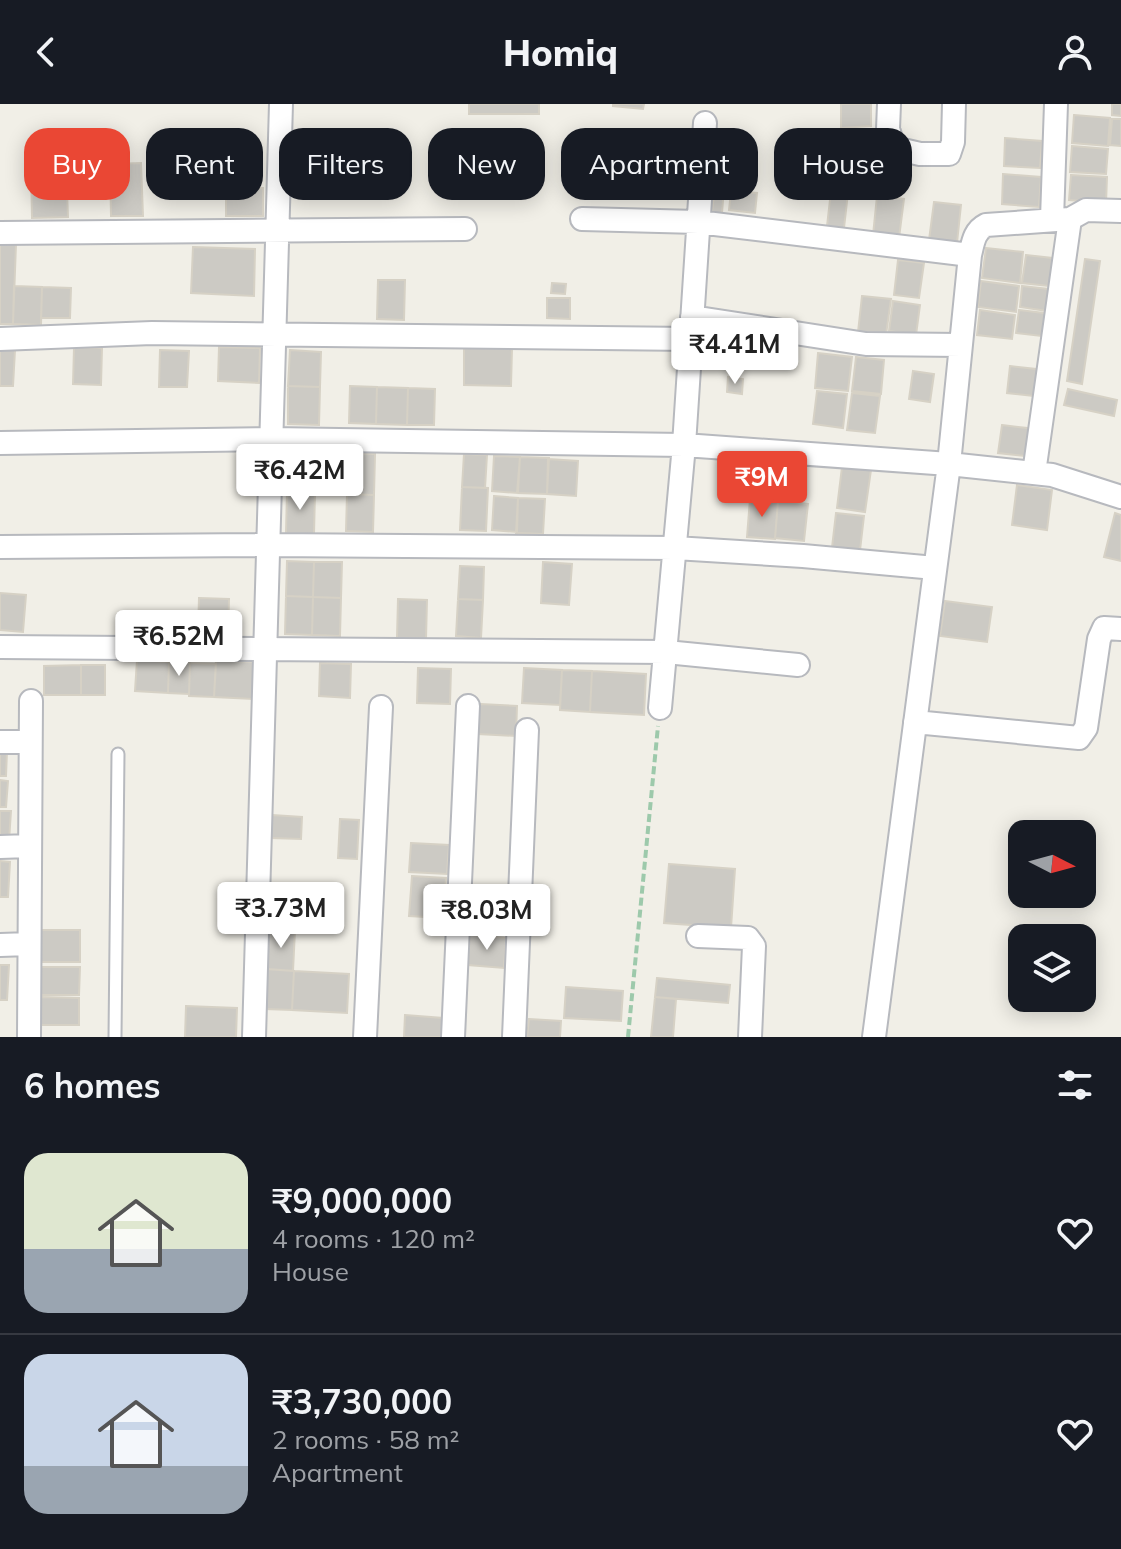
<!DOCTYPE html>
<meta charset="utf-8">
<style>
:root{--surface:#171b24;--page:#20242c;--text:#f1f3f6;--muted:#9ea1a6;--line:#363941;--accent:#ea4734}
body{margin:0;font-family:Mulish,sans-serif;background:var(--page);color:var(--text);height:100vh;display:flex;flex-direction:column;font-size:30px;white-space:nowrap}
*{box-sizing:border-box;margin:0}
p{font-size:26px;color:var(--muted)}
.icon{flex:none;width:44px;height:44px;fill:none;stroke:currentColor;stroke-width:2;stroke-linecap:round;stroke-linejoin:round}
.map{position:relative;height:933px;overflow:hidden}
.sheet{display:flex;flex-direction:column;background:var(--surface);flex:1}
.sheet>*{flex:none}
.top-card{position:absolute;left:24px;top:24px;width:1074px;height:72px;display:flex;gap:16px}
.needle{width:52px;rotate:96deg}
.fabs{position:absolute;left:1008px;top:716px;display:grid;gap:16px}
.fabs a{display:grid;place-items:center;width:88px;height:88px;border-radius:16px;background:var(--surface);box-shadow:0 4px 20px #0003;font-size:40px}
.price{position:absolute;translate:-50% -68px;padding:0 18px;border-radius:8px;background:#fff;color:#222;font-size:26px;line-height:52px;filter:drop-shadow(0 2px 4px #0008)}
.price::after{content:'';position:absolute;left:50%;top:48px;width:24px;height:18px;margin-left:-12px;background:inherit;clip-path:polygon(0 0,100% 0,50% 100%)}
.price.selected{background:var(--accent);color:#fff}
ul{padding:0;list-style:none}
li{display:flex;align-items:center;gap:24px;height:200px;padding:0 24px}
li+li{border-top:2px solid var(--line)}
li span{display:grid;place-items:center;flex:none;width:224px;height:160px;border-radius:24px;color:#555}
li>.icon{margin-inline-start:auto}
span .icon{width:96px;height:96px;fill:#fffc;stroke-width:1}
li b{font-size:34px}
h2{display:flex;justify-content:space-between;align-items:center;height:96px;padding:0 24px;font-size:34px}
.pill{padding:0 28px;border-radius:24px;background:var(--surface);box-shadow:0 4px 20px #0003;font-size:28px;line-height:72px}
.pill.selected{background:var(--accent);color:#fff}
header{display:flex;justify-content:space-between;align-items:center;height:104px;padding:0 24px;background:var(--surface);font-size:36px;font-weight:800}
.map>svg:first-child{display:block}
</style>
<header><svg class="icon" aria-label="back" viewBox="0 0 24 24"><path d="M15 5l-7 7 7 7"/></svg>Homiq<svg class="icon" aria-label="person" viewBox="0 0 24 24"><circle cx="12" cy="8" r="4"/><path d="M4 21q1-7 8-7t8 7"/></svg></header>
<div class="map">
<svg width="1121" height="933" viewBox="0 0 1121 933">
<rect width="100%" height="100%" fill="#f1efe7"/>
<path fill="#cccac4" stroke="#d6d1c5" stroke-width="2" d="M469 0H539V10H469Z
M613 0H644L643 5 613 2Z
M841 0H871V22L841 24Z
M1112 0H1121V12L1112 11Z
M1074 11 1110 14 1108 42 1072 39Z
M1112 15H1121V42L1110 41Z
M1005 34 1042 37 1040 64 1004 62Z
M1072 42 1108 45 1106 70 1070 68Z
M719 47 732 51 726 72 712 68Z
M141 59 143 112H111L110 60Z
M66 60 68 113 32 114 31 61Z
M1003 70 1041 73 1039 103 1002 100Z
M1071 71 1107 73 1106 99 1069 96Z
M715 83 724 84 722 109 712 108Z
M263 84V112H226V85Z
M731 87 757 89 755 109 729 106Z
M831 87 848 89 844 124 827 122Z
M877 92 904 95 899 134 873 131Z
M934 98 961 101 957 139 929 136Z
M0 139 16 140 13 220H0Z
M193 143 255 145 254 192 191 189Z
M986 144 1023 148 1020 179 982 174Z
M1026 151 1061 155 1058 183 1022 179Z
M1085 155 1100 157 1082 280 1067 277Z
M898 156 924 159 919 194 894 191Z
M378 176H405L404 216 377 215Z
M981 177 1019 182 1016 208 978 203Z
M552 179 566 180 565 190 551 189Z
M14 182 42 183 41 221 13 220Z
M1022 182 1057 186 1054 208 1020 203Z
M42 183 71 184 70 214H41Z
M862 192 891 195 886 231 858 228Z
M547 194H570V215L547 214Z
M893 197 920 201 916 231 889 227Z
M980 206 1015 211 1012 235 977 231Z
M1019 206 1052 210 1050 233 1016 229Z
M732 234 746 236 743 255 729 253Z
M219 243 260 244 259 279 218 277Z
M74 244H102L101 281 73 280Z
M464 244 512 245 511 282 464 281Z
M0 245 15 246 13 282H0Z
M160 246 189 247 187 283H159Z
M290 246 321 248 320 283 288 282Z
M818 249 852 253 848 287 815 284Z
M856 253 884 256 881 290 852 287Z
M1010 262 1045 266 1042 293 1007 289Z
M913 267 934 270 930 298 909 295Z
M728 273 743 275 742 290 727 288Z
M288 282 320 283 319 321 288 320Z
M350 282 377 283 376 320 349 319Z
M377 283 408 284 407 321 376 320Z
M408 284 435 285 434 321H407Z
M1068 285 1117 296 1114 312 1064 301Z
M817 287 847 290 843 324 813 320Z
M852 289 880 292 875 329 847 326Z
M1002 321 1036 325 1033 353 998 349Z
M348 349 375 350 374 391 347 390Z
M464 350 487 351 485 384 462 383Z
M494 352 520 353 518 389 492 387Z
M520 353 549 354 547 390 517 389Z
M548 355 578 357 576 392 547 390Z
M842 363 871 366 865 408 837 404Z
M1017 381 1052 386 1047 426 1012 421Z
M462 383 488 384 486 427 460 426Z
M287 387 315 388 314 430 286 429Z
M347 390 374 391 373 428 346 427Z
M494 392 518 394 517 428 492 426Z
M518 394 545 395 543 430 516 429Z
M750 395 778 397 775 435 747 433Z
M778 397 808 400 804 437 775 434Z
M836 409 864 412 859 455 831 452Z
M1115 409 1121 411V457L1104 453Z
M287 457 314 458 313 493 286 492Z
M314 458H342L341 494 313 493Z
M543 458 572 460 569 501 541 499Z
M460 462 484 463 483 496 458 495Z
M0 489 26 491 23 528 0 526Z
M286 492 313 493 312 531 285 530Z
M313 493 341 494 340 532 312 531Z
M199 494 229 495 228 529 198 528Z
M398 495 427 496 426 535 397 534Z
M458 495 483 496 481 534 456 532Z
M945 497 992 503 987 538 940 532Z
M137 556 169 558 168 589 135 587Z
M216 556 255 558 253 595 214 593Z
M169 558 190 559 189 590 168 589Z
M190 559 216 560 214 593 189 592Z
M320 559 351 560 350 594 319 592Z
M81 561V591H44V562Z
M81 561H105V591H81Z
M418 564 451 565 450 600 417 599Z
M524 564 562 566 560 601 522 599Z
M562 566 592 567 590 608 560 606Z
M592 567 646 570 644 611 590 608Z
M480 600 517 602 516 632 478 630Z
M0 646 7 647 6 672H0Z
M0 676 8 677 6 703H0Z
M0 707H11L9 737 0 736Z
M272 711 302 713 301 735 271 734Z
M340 715 359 716 357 755 338 754Z
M411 739 449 741 447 770 409 768Z
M0 757 10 758 8 793H0Z
M669 760 735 765 731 824 664 819Z
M412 772 446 774 443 814 409 812Z
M271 786 297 787 295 826 269 825Z
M269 825 295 826 293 867 267 865Z
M38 826H80V858H38Z
M470 831 506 834 504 864 468 861Z
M0 861H9L7 896H0Z
M40 863H80L79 891H40Z
M267 865 294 867 292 906 265 905Z
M294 867 349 870 347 909 292 906Z
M657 874 730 881 728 899 655 893Z
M566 883 623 887 621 917 564 914Z
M40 893 79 894V921H40Z
M655 893 676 895 673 933H651Z
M186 902 237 904 236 933H185Z
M405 911 443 914 442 933H404Z
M529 915 561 917 560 933H527Z"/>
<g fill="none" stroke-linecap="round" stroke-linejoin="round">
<defs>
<path id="service" d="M115 933 118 650"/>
<path id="minor" d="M889 0 888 25 894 44 920 50H949L953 38 954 0
M582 115 698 118 970 151
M1052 115 1056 0
M0 129 465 125
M692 213 866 240 961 241
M0 235 152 229 691 235
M0 339 271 335 684 341 949 360 1052 371 1121 393
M1034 369 1070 115
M0 443 268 441 675 444 803 452 935 464
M0 543 666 548 798 561
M660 604 684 341 705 19
M915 618 1079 634 1086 624 1099 535 1104 524 1121 525
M0 638H29
M0 743 29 742
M698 832 748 834 754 842 750 933
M0 841 29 840
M29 933 31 597
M254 933 281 0
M365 933 381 603
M453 933 468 602
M514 933 527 626
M874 933 949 360 970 151C973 139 974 127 986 121L1070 115 1086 106 1121 107"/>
</defs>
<use href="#service" stroke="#b7b9be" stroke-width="15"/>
<use href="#minor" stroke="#b7b9be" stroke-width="26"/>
<path stroke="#9dc9ab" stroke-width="4" stroke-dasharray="8 4" stroke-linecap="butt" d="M628 933 658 622"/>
<use href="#service" stroke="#fff" stroke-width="11"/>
<use href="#minor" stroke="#fff" stroke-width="22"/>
</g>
</svg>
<div class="fabs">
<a><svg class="needle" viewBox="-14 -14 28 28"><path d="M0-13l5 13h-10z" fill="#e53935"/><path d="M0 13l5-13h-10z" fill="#9ea1a6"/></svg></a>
<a><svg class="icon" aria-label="layers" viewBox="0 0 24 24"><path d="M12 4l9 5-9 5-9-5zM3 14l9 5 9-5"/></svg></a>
</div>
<b class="price" style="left:735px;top:282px">₹4.41M</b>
<b class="price" style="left:300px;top:408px">₹6.42M</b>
<b class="price selected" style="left:762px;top:415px">₹9M</b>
<b class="price" style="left:179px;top:574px">₹6.52M</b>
<b class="price" style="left:281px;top:846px">₹3.73M</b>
<b class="price" style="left:487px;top:848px">₹8.03M</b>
<div class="top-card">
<a class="pill selected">Buy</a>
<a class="pill">Rent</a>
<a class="pill">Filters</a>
<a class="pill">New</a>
<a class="pill">Apartment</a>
<a class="pill">House</a>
</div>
</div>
<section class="sheet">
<h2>6 homes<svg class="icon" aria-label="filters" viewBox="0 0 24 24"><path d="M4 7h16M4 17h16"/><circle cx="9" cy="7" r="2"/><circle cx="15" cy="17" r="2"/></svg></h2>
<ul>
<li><span style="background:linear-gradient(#dfe7d0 60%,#9aa5b1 0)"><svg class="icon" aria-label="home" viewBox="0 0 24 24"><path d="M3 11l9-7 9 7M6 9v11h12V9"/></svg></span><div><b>₹9,000,000</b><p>4 rooms · 120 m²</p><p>House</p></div><svg class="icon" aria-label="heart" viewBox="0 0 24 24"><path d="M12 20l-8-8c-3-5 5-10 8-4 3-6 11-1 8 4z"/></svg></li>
<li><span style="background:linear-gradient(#c9d6e8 70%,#9aa5b1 0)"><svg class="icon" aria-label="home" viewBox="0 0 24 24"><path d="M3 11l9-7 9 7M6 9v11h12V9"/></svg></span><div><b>₹3,730,000</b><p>2 rooms · 58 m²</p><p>Apartment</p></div><svg class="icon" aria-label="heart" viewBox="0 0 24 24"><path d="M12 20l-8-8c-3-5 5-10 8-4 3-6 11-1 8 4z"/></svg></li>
</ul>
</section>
